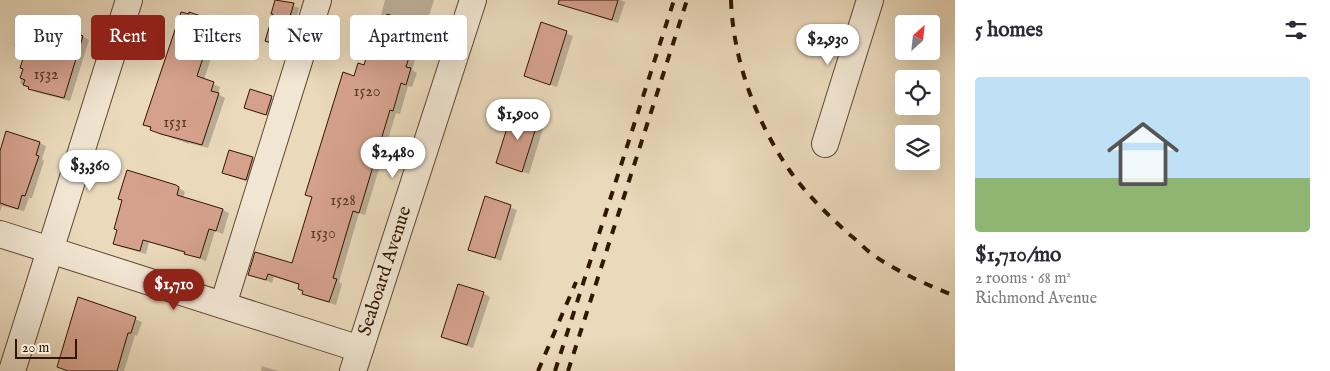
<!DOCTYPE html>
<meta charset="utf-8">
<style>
:root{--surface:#fff;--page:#f7f7f7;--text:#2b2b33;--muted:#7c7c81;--accent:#8f2418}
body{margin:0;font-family:"IM FELL English",serif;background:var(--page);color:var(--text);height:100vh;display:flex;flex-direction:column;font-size:19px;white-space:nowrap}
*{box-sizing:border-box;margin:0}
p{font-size:16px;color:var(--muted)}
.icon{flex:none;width:28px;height:28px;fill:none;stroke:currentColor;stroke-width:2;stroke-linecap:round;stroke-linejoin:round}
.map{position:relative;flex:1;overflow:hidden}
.drawer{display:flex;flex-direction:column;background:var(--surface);width:375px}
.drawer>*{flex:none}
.hud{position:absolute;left:15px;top:15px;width:475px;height:45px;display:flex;gap:10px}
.needle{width:32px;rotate:27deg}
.buttons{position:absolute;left:895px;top:15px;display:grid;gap:10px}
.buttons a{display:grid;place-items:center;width:45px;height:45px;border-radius:5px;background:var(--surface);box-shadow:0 5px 20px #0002;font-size:25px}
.scale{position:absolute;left:15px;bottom:12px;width:62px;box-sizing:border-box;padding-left:5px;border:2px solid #311601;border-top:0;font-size:14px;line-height:18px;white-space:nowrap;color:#311601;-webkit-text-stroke:4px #f1e6d3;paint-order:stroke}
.price{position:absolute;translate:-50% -42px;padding:0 11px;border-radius:18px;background:#fff;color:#222;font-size:16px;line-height:32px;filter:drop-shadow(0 1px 2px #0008)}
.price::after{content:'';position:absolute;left:50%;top:30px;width:15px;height:11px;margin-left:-8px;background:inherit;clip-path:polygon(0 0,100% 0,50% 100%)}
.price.selected{background:var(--accent);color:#fff}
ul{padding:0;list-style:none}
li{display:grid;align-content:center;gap:10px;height:265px;padding:0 20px}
li span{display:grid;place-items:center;height:155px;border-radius:5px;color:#555}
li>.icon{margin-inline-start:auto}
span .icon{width:90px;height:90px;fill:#fffc;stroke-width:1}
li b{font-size:21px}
h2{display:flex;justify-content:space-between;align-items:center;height:60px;padding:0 20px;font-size:21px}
.chip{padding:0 18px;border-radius:5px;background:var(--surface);box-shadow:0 5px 20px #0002;font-size:18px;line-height:45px}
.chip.selected{background:var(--accent);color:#fff}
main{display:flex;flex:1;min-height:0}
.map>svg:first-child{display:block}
</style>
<main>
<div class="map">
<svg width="955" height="371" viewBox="0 0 955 371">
<rect width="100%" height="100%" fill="#ead9bb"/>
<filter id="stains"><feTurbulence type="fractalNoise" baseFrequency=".004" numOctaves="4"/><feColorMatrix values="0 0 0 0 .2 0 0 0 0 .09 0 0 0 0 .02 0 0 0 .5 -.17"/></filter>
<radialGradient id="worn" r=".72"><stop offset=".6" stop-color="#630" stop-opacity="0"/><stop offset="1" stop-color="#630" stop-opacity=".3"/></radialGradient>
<path fill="#0003" d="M276 0 299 8 294 26 299 29 293 50 266 41 274 14 272 13Z
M385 0H434L412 70 417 73 412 87 408 86 400 114 396 113 365 215 359 213 339 282 342 284 336 305 310 297 303 293 304 291 300 285 274 277 272 283 250 274 293 265 313 198 307 194 355 77 375 59 384 26 379 23Z
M590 0H620L625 2 618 23 593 15 586 12Z
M213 21 219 24 216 35 218 36 204 80 220 87 218 94 225 98 208 148 189 143V144L158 133 145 125Z
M542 24 573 36 557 87 526 76Z
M76 33 89 40 70 101 36 92 20 83 24 69 27 50 17 46Z
M251 90 278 101 273 118 245 107Z
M514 111 545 122 529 174 497 163Z
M40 143 46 146 42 159 44 161 32 198H29L24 211 2 206 0 212V155Z
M230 151 253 158 259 162 253 183 230 176 224 172Z
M176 186 185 192 183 198 223 210 229 213 223 234 215 231 206 261 185 253 149 242 146 254 121 247 115 243Z
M486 198 517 210 501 261 470 249Z
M483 293 490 297 473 348 449 340 442 337Z
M135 319 142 322 137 336 135 335 124 371H66L59 366Z
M262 366 278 371H261Z"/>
<path fill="#d5a18d" stroke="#311601" d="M275 0 294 3 288 23 294 25 287 48 265 41 273 14H271Z
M559 0H618L612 20 558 4Z
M181 12 189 14V12L213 20 210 30 212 31 197 76 214 82 211 91 219 93 202 145 161 134 150 130 151 127 143 125Z
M387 14 419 25 406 67 411 68 406 85 401 83 393 111 390 110 359 213 353 211 333 278 337 279 329 302 302 294 303 291 298 289 299 284 268 274 266 280 248 275 255 252 292 263 312 197 305 195 343 72 354 76 358 63 364 65 367 55 374 57Z
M24 17 76 32V33L83 36 64 98 28 89 29 87 23 85 25 80 20 78 23 69 20 68 26 49 15 46Z
M541 22 567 31 550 85 524 76Z
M250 89 272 96 266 115 244 108Z
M513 109 539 118 522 172 496 163Z
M6 131 40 142 36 155 39 156 25 196 22 195 18 209 0 203V151Z
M229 150 253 157 246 180 222 173Z
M127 170 176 185 179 187 177 195 223 209 216 231 209 229 200 258 184 254 185 252 143 240 140 251 113 244 117 230 114 229 122 200 118 199Z
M485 196 511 205 495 258 468 250Z
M458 284 484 292 467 345 441 337Z
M78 297 136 317 131 333H128L117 371H68L57 367Z"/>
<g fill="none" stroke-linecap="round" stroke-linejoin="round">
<defs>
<g id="minor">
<path d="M825 144 870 0"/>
<path d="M0 234 360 349"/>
<path d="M223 305 318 0"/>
<path d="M12 371 129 0"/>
<path id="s1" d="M353 371 473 0"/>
</g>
</defs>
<use href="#minor" stroke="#5f4730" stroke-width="28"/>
<use href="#minor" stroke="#f1e6d3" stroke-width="26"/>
<path stroke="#311601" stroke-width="4" stroke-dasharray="9 9" stroke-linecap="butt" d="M731 0C733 60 756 122 790 171 807 195 829 216 850 235 858 241 865 249 873 255 898 272 927 285 955 296
M538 371 576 282
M555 371 674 0
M568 371 687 0"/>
</g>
<g text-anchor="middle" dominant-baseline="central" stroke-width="5" stroke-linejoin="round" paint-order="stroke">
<g font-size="16" fill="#5a3924">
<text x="46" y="75">1532</text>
<text x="367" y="92">1520</text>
<text x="175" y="123">1531</text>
<text x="343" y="201">1528</text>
<text x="323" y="234">1530</text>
</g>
<g font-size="19" fill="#311601" stroke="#f1e6d3">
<text stroke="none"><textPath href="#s1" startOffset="105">Seaboard Avenue</textPath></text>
</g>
</g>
<rect width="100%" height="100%" filter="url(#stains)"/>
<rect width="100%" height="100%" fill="url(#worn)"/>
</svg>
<div class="buttons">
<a><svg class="needle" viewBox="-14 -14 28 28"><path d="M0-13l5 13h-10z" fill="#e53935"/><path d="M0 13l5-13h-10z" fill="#7c7c81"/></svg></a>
<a><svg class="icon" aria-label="locate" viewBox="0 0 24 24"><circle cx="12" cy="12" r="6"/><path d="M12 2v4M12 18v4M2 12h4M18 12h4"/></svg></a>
<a><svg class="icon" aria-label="layers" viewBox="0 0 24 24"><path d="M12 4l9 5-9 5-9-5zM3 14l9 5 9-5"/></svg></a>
</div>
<div class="scale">20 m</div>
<b class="price" style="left:828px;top:66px">$2,930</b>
<b class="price" style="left:518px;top:141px">$1,900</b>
<b class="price" style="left:393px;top:179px">$2,480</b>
<b class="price" style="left:90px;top:192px">$3,360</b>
<b class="price selected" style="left:174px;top:311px">$1,710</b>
<div class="hud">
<a class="chip">Buy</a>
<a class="chip selected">Rent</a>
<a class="chip">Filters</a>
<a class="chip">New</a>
<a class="chip">Apartment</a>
</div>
</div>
<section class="drawer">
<h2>5 homes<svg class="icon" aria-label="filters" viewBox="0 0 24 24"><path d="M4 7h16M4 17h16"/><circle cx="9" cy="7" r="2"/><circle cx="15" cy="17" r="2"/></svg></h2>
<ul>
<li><span style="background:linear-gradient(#bfe0f5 65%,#8fb573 0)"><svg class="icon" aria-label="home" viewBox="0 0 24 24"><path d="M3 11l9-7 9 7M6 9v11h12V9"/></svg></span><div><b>$1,710/mo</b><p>2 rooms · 68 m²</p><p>Richmond Avenue</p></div></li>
</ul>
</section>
</main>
